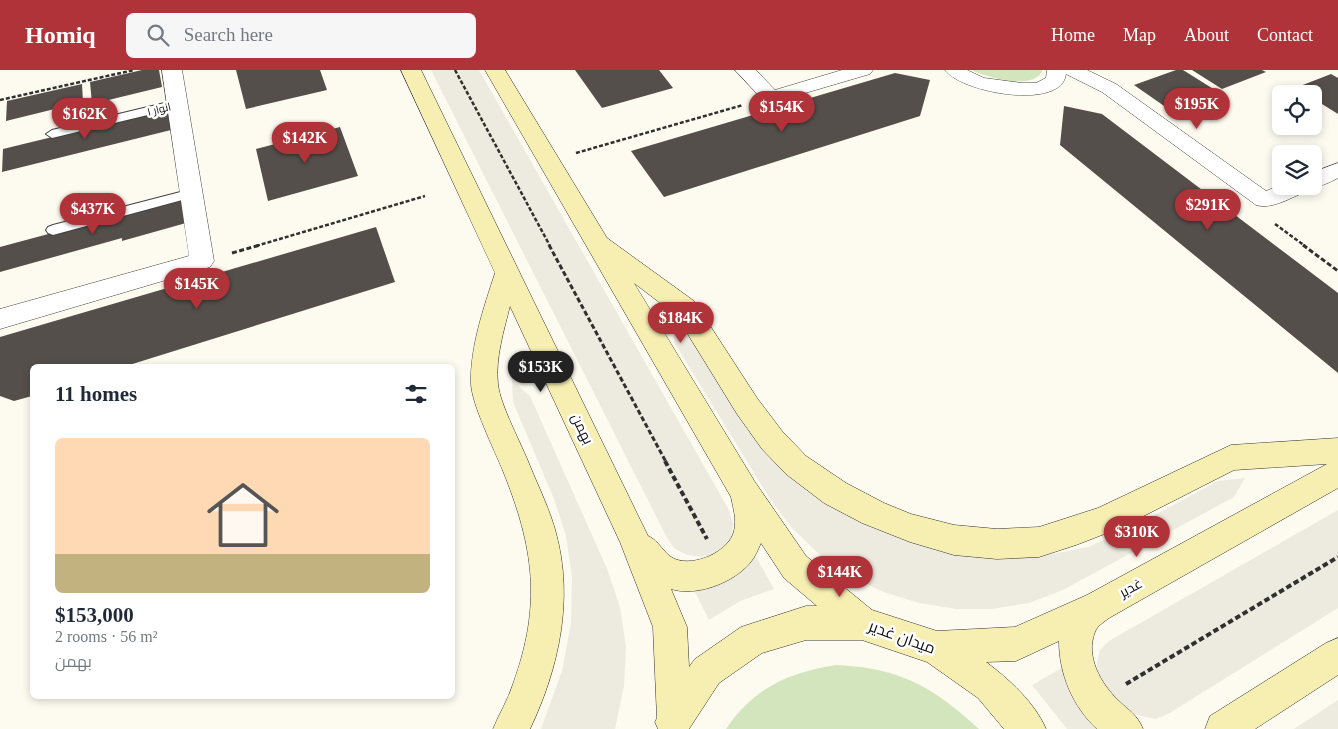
<!DOCTYPE html>
<meta charset="utf-8">
<style>
:root{--surface:#fff;--page:#f6f6f7;--text:#1f2937;--muted:#747a83;--line:#e0e1e3;--accent:#b03339}
body{margin:0;font-family:"Times New Roman",Cairo,serif;background:var(--page);color:var(--text);height:100vh;display:flex;flex-direction:column;font-size:19px;white-space:nowrap}
*{box-sizing:border-box;margin:0}
p{font-size:16px;color:var(--muted)}
.icon{flex:none;width:28px;height:28px;fill:none;stroke:currentColor;stroke-width:2;stroke-linecap:round;stroke-linejoin:round}
.map{position:relative;flex:1;overflow:hidden}
.details{position:absolute;left:30px;top:294px;width:425px;height:335px;display:flex;flex-direction:column;background:var(--surface);border-radius:8px;box-shadow:0 2px 8px #0003}
.details>*{flex:none}
.fabs{position:absolute;left:1272px;top:15px;display:grid;gap:10px}
.fabs a{display:grid;place-items:center;width:50px;height:50px;border-radius:8px;background:var(--surface);box-shadow:0 2px 8px #0003;font-size:25px}
.price{position:absolute;translate:-50% -42px;padding:0 11px;border-radius:18px;background:var(--accent);color:#fff;font-size:16px;line-height:32px;filter:drop-shadow(0 1px 2px #0008)}
.price::after{content:'';position:absolute;left:50%;top:30px;width:15px;height:11px;margin-left:-8px;background:inherit;clip-path:polygon(0 0,100% 0,50% 100%)}
.price.active{background:#222;color:#fff}
ul{padding:0;list-style:none}
li{display:grid;align-content:center;gap:10px;height:265px;padding:0 25px}
li+li{border-top:1px solid var(--line)}
li span{display:grid;place-items:center;height:155px;border-radius:8px;color:#555}
li>.icon{margin-inline-start:auto}
span .icon{width:90px;height:90px;fill:#fffc;stroke-width:1}
li b{font-size:21px}
h2{display:flex;justify-content:space-between;align-items:center;height:60px;padding:0 25px;font-size:21px}
header{display:flex;align-items:center;gap:30px;box-sizing:border-box;height:70px;padding:0 25px;background:var(--accent);color:#fff}
header strong{font-size:24px}
nav{display:flex;gap:28px;margin-inline-start:auto;font-size:18px}
.search{width:350px;height:45px;background:var(--page);display:flex;align-items:center;gap:12px;box-sizing:border-box;padding:0 18px;border-radius:8px;color:var(--muted);font-size:19px}
.map>svg:first-child{display:block}
</style>
<header>
<strong>Homiq</strong>
<div class="search"><svg class="icon" aria-label="search" viewBox="0 0 24 24"><circle cx="10" cy="10" r="6"/><path d="M15 15l6 6"/></svg>Search here</div>
<nav><a>Home</a><a>Map</a><a>About</a><a>Contact</a></nav>
</header>
<div class="map">
<svg width="1338" height="659" viewBox="0 0 1338 659">
<rect width="100%" height="100%" fill="#fdfbf0"/>
<path fill="#d2e5bd" d="M971 0H1042V1C1034 21 986 7 971 0Z
M836 595C900 598 932 616 979 659H726C753 618 790 602 836 595Z"/>
<path fill="#edeadf" d="M431 0H479L729 440 733 453 732 465 726 476 715 484 701 487 688 485 675 479 667 468Z
M673 251 690 266 829 434 868 456 911 472 1002 487 1047 485 1088 477 1123 462 1218 411 1245 408 1234 427 1063 520 1029 533 992 539H956L919 533 883 522 850 505 820 485 792 458 770 429 674 272Z
M512 310 530 326 608 501 620 537 626 577 624 616 615 659H541L562 601 571 553 572 507 566 466 554 429 513 332Z
M1338 440V538L1168 644 1155 649 1138 645 1122 638 1099 608 1097 593 1100 580 1109 571Z
M755 485 774 519 740 531 709 550 691 514 704 516 729 510 749 495Z
M1065 596 1102 659H1067L1032 615Z
M1338 630V659H1294Z"/>
<path fill="#554f4b" d="M142 0H159L162 17 92 34 90 12Z
M236 0H320L327 20 246 39Z
M575 0H659L673 18 602 38Z
M1176 0H1183L1215 20 1167 38 1134 15Z
M1192 0H1262L1266 2 1222 19Z
M895 3 930 10 920 46 664 127 631 81Z
M1331 4 1338 8V44L1314 29V24H1305L1295 18Z
M82 14 83 32 6 51 7 31Z
M1064 36 1102 44 1338 223V303L1060 75Z
M167 39 171 60 2 102 3 79Z
M340 57 358 106 268 131 256 79Z
M182 128 186 153 122 171V168L0 202V177Z
M376 157 395 212 126 296H32V326L14 331 0 326V267Z"/>
<g fill="none" stroke-linecap="round" stroke-linejoin="round">
<defs>
<path id="lane" d="M177 30 183 34 181 37 52 68 46 64 52 60Z
M192 119 197 120 199 123 197 126 53 165 48 163 46 160 48 157 53 155Z"/>
<path id="street" d="M162 0H182L214 191 210 197 0 259V239L189 186Z
M735 0H756L775 20 842 0H873L870 4 771 33 764 31Z
M945 0H967L984 8 1022 13H1036L1046 8 1047 0H1087L1116 14 1266 121 1281 115V116H1310L1307 121C1292 127 1272 140 1256 135L1102 22 1066 4C1062 41 961 23 945 0Z
M1338 93V108C1330 112 1320 118 1310 116H1314V102Z"/>
<path id="secondary" d="M401 0H421L648 466C659 470 664 485 675 489 694 497 729 482 734 461 737 449 733 438 731 427L485 0H505L607 168 694 231 757 328 782 361 806 386 846 413 884 433 911 444 954 455 997 459 1039 457 1098 438 1231 375 1338 368V418L1109 548C1104 552 1097 556 1095 562 1085 586 1101 614 1118 630 1129 641 1137 644 1143 659H1097C1073 637 1059 604 1059 571L1016 591 986 592C1009 609 1035 633 1046 659H1004L978 628 927 592 862 570H806L762 583 719 613 689 659H658L655 652 657 648 653 557 620 472 510 236C504 260 495 289 498 314 500 335 522 375 530 396 539 418 550 440 556 463 574 529 559 598 530 659H493C499 644 508 630 513 614 542 534 534 478 503 401 495 381 471 333 471 313 470 277 484 237 495 203ZM634 213 676 245 737 344 762 379 786 404 824 433 862 453 910 472 954 485 997 489 1039 487 1076 475 1120 458 1234 400 1327 394 1087 525 1015 557 937 561 872 540 806 486 755 412ZM761 473 784 508 817 536H806L741 557 695 589 689 597 687 557 671 519C696 527 733 513 750 493 755 487 758 480 761 473Z
M1338 568V605L1255 659H1205L1210 646 1326 573Z"/>
</defs>
<use href="#lane" stroke="#414141" stroke-width="2"/>
<use href="#street" stroke="#414141" stroke-width="1"/>
<use href="#secondary" stroke="#303030" stroke-width="1"/>
<path stroke="#303030" stroke-width="2.5" stroke-dasharray="4 2" stroke-linecap="butt" d="M455 0 550 176
M0 30 134 0
M576 83 743 35
M1275 154 1305 176
M256 176 425 126"/>
<path stroke="#303030" stroke-width="3" stroke-dasharray="5 2.5" stroke-linecap="butt" d="M549 175 666 392
M1303 175 1338 201
M232 183 260 175"/>
<path stroke="#303030" stroke-width="4" stroke-dasharray="5.5 3" stroke-linecap="butt" d="M665 391 707 469
M1126 614 1338 487"/>
<use href="#lane" fill="#fff" fill-rule="evenodd"/>
<use href="#street" fill="#fff" fill-rule="evenodd"/>
<use href="#secondary" fill="#f7efb2" fill-rule="evenodd"/>
</g>
<g text-anchor="middle" dominant-baseline="central" stroke-width="5" stroke-linejoin="round" paint-order="stroke">
<g font-size="11" fill="#0e0e0e" stroke="#fff">
<text transform="translate(159 39) rotate(-14)">انوار ۱</text>
</g>
<g font-size="14" fill="#0e0e0e" stroke="#fff">
<text transform="translate(582 359) rotate(64)">بهمن</text>
<text transform="translate(1131 518) rotate(-29)">غدیر</text>
</g>
<g font-size="16" fill="#0e0e0e" stroke="#fff">
<text transform="translate(902 567) rotate(20)">میدان غدیر</text>
</g>
</g>
</svg>
<div class="fabs">
<a><svg class="icon" aria-label="locate" viewBox="0 0 24 24"><circle cx="12" cy="12" r="6"/><path d="M12 2v4M12 18v4M2 12h4M18 12h4"/></svg></a>
<a><svg class="icon" aria-label="layers" viewBox="0 0 24 24"><path d="M12 4l9 5-9 5-9-5zM3 14l9 5 9-5"/></svg></a>
</div>
<b class="price" style="left:1197px;top:60px">$195K</b>
<b class="price" style="left:782px;top:63px">$154K</b>
<b class="price" style="left:85px;top:70px">$162K</b>
<b class="price" style="left:305px;top:94px">$142K</b>
<b class="price" style="left:1208px;top:161px">$291K</b>
<b class="price" style="left:93px;top:165px">$437K</b>
<b class="price" style="left:197px;top:240px">$145K</b>
<b class="price" style="left:681px;top:274px">$184K</b>
<b class="price active" style="left:541px;top:323px">$153K</b>
<b class="price" style="left:1137px;top:488px">$310K</b>
<b class="price" style="left:840px;top:528px">$144K</b>
<section class="details">
<h2>11 homes<svg class="icon" aria-label="filters" viewBox="0 0 24 24"><path d="M4 7h16M4 17h16"/><circle cx="9" cy="7" r="2"/><circle cx="15" cy="17" r="2"/></svg></h2>
<ul>
<li><span style="background:linear-gradient(#ffd9b3 75%,#c2b280 0)"><svg class="icon" aria-label="home" viewBox="0 0 24 24"><path d="M3 11l9-7 9 7M6 9v11h12V9"/></svg></span><div><b>$153,000</b><p>2 rooms · 56 m²</p><p>بهمن</p></div></li>
</ul>
</section>
</div>
